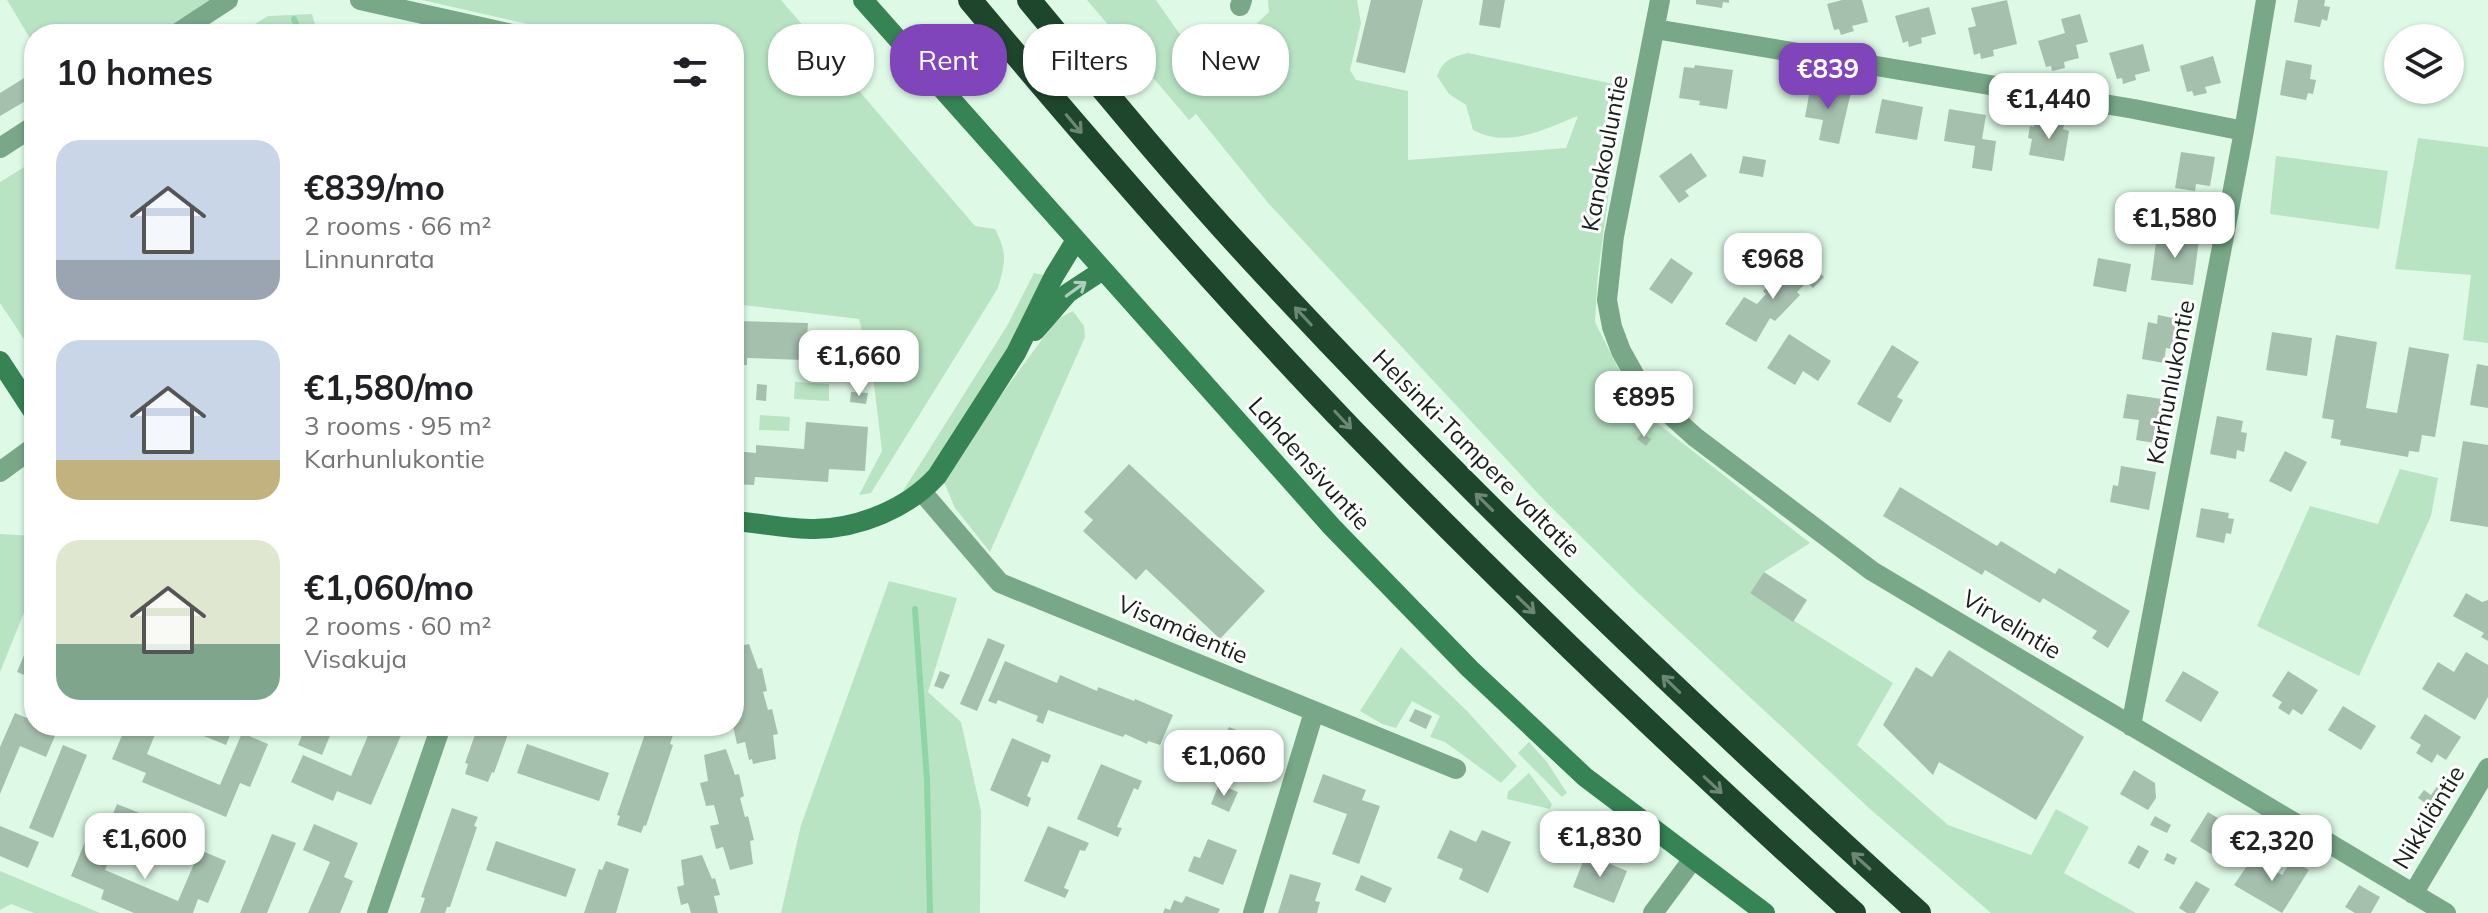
<!DOCTYPE html>
<meta charset="utf-8">
<style>
:root{--surface:#fff;--page:#f2f2f2;--text:#202124;--muted:#757577;--accent:#8045bb}
body{margin:0;font-family:Mulish,sans-serif;background:var(--page);color:var(--text);height:100vh;display:flex;flex-direction:column;font-size:30px;white-space:nowrap}
*{box-sizing:border-box;margin:0}
p{font-size:26px;color:var(--muted)}
.icon{flex:none;width:44px;height:44px;fill:none;stroke:currentColor;stroke-width:2;stroke-linecap:round;stroke-linejoin:round}
.map{position:relative;flex:1;overflow:hidden}
.drawer{position:absolute;left:24px;top:24px;width:720px;height:712px;display:flex;flex-direction:column;background:var(--surface);border-radius:32px;box-shadow:0 2px 6px #0004}
.drawer>*{flex:none}
.guide{position:absolute;left:768px;top:24px;width:760px;height:72px;display:flex;gap:16px}
.controls{position:absolute;left:2384px;top:24px;display:grid;gap:16px}
.controls a{display:grid;place-items:center;width:80px;height:80px;border-radius:50%;background:var(--surface);box-shadow:0 2px 6px #0004;font-size:40px}
.price{position:absolute;translate:-50% -68px;padding:0 18px;border-radius:16px;background:#fff;color:#222;font-size:26px;line-height:52px;filter:drop-shadow(0 2px 4px #0008)}
.price::after{content:'';position:absolute;left:50%;top:48px;width:24px;height:18px;margin-left:-12px;background:inherit;clip-path:polygon(0 0,100% 0,50% 100%)}
.price.selected{background:var(--accent);color:#fff}
ul{padding:0;list-style:none}
li{display:flex;align-items:center;gap:24px;height:200px;padding:0 32px}
li span{display:grid;place-items:center;flex:none;width:224px;height:160px;border-radius:24px;color:#555}
li>.icon{margin-inline-start:auto}
span .icon{width:96px;height:96px;fill:#fffc;stroke-width:1}
li b{font-size:34px}
h2{display:flex;justify-content:space-between;align-items:center;height:96px;padding:0 32px;font-size:34px}
.chip{padding:0 28px;border-radius:32px;background:var(--surface);box-shadow:0 2px 6px #0004;font-size:28px;line-height:72px}
.chip.selected{background:var(--accent);color:#fff}
.map>svg:first-child{display:block}
</style>
<div class="map">
<svg width="2488" height="913" viewBox="0 0 2488 913">
<rect width="100%" height="100%" fill="#defae6"/>
<path fill="#b8e4c4" d="M7 0H211L160 34H34V45Z
M422 0H781L975 226 995 229C1008 254 1005 262 998 288L871 493 859 495 882 451 873 376 859 319 734 304V34H571Z
M1087 0H1156L1179 33 1211 40 1246 34 1269 12 1268 0H1357L1361 23 1350 70 1356 80 1408 91V160L1566 148 1578 116C1545 129 1508 149 1473 130L1466 105 1449 94 1437 76C1443 60 1452 57 1468 53L1623 86 1598 274 1595 322 1638 408 1810 543 1764 572 1750 593 1893 683 1857 745 1948 825 2031 855 2056 809 2089 827 2064 873 2136 913H1991L1870 809 1637 592 1545 501 1269 204 1196 114 1189 120Z
M312 14 318 34H238L268 16Z
M2418 138 2488 147V343L2463 340 2471 275 2395 269Z
M2276 156 2388 171 2379 229 2270 214Z
M34 161V354L0 303V182Z
M1034 273 1043 275 1045 278 1012 344 930 470 905 493 903 491 1007 326Z
M1073 311 1084 326 1085 337 990 552 955 508 944 482 988 413 1057 319Z
M795 382 829 384V401L794 399Z
M760 415 790 417 789 431 759 430Z
M2400 469 2438 478 2431 516 2359 676 2257 626 2310 506 2378 524Z
M0 534 34 536V588L0 672Z
M889 581 957 598 928 692 961 722 981 811 980 913H781L801 825Z
M1401 647 1467 711 1517 766 1501 783 1445 742 1430 737 1440 716 1412 701 1396 728 1382 724 1360 711Z
M1529 742 1547 762 1567 793 1562 797 1518 753Z
M1529 773 1552 804 1550 809 1507 799 1508 792Z
M0 871 100 913H34L11 904 0 910Z"/>
<g fill="none" stroke-linecap="round" stroke-linejoin="round">
<path stroke="#90d5a6" stroke-width="6" d="M294 19 300 34
M915 609 927 780 930 913"/>
</g>
<path fill="#a5c0ad" d="M1371 0H1423L1405 73 1356 62Z
M1483 0H1505L1500 28 1479 25Z
M1696 0H1729V3L1723 2 1722 8 1696 4Z
M1842 0H1862L1868 22 1852 26 1854 31 1841 35 1839 29 1834 30 1827 4Z
M2007 0 2017 44 1993 50 1994 56 1981 59 1980 53 1974 55 1968 28 1976 26 1971 8Z
M2298 0H2325L2324 6 2330 7 2327 21 2322 19 2320 27 2294 22Z
M1929 7 1936 34 1921 38 1922 43 1909 47 1908 41 1903 43 1895 16Z
M2080 14 2088 42 2076 45 2079 58 2064 62 2065 68 2052 71 2051 66 2046 67 2038 41 2065 33 2061 19Z
M2143 44 2150 71 2135 75 2136 80 2123 84 2122 78 2117 79 2109 53Z
M2213 56 2221 83 2205 87 2207 93 2194 96 2192 91 2187 92 2180 66Z
M2286 60 2312 65 2310 79 2316 80 2313 94 2308 93 2306 100 2280 95Z
M1695 65 1733 70 1727 109 1699 105 1700 101 1679 98 1684 67 1694 68Z
M34 72V96L0 116V93Z
M1811 84 1851 92 1839 144 1819 140 1823 120 1805 117Z
M1882 99 1923 107 1917 140 1875 133Z
M1949 109 1986 115 1982 139 1996 141 1992 171 1972 168 1975 146 1944 141Z
M2050 123 2064 125 2063 129 2069 131 2064 161 2029 155 2032 139 2028 138 2030 126 2034 127V124L2050 127Z
M2181 152 2215 157 2210 186 2196 184 2195 191 2175 188Z
M1691 153 1707 176 1685 191 1689 196 1679 203 1659 176Z
M1743 156 1766 160 1763 177 1739 173Z
M2157 235 2199 240 2193 285 2151 280Z
M1671 258 1693 273 1672 304 1649 289Z
M2098 258 2131 264 2126 292 2093 286Z
M1808 261 1824 277 1813 288 1807 282 1797 292 1800 295 1775 321 1770 318 1756 342 1725 324 1744 297 1757 304 1766 294 1763 291 1790 264 1798 271Z
M2158 315 2183 320 2178 350 2166 348 2164 363 2142 359 2148 322 2157 324Z
M738 321 808 323 807 336 854 338 853 378 803 376V360L747 358V365H736Z
M2272 332 2312 338 2307 376 2266 370Z
M1789 334 1831 361 1818 381 1803 371 1795 385 1767 368Z
M2336 335 2377 342 2366 408 2397 413 2409 347 2449 354 2435 437 2422 435 2419 452 2409 451 2408 457 2340 445 2341 440 2331 438 2334 420 2322 418Z
M1892 345 1919 362 1897 397 1903 400 1890 423 1857 404Z
M2477 364 2488 366V408L2470 405Z
M757 384 767 385 766 401 756 400Z
M851 392 868 393 866 404 850 402Z
M2127 394 2169 400 2162 444 2136 440 2139 420 2123 418Z
M2217 416 2243 421 2241 432 2247 433 2244 452 2237 450 2236 459 2210 454Z
M806 422 868 427 865 471 829 469 828 482 755 477 754 485 734 484V451L756 453V445L804 449Z
M1642 433 1651 439 1646 446 1637 439Z
M2463 441 2488 445V527L2450 521Z
M2285 451 2307 462 2291 492 2269 481Z
M1129 464 1265 591 1220 639 1146 569 1136 580 1083 531 1093 520 1084 512Z
M2121 466 2156 472 2149 510 2110 502 2113 485 2118 486Z
M1900 487 1997 546 2001 541 2055 574 2059 568 2130 611 2108 648 2092 638 2097 631 2043 598 2040 603 1985 570 1982 575 1883 516Z
M2201 508 2229 513 2228 518 2234 519 2231 534 2226 533 2224 543 2196 537Z
M1764 572 1807 600 1793 622 1750 593Z
M2466 593 2482 602 2488 600V641L2481 637 2484 633 2453 616Z
M34 631V679L17 672Z
M988 638 1005 645 977 711 960 704Z
M749 644 758 669 762 668 767 691 763 692 768 710 772 709 778 734 773 735 776 759 753 764 752 759 749 760 745 742 737 744 733 726 734 720 740 718 734 699V647Z
M1949 650 2084 737 2036 820 1939 762 1933 775 1883 725 1916 667 1932 677Z
M2466 652 2488 665V697L2475 720 2422 689 2438 662 2454 672Z
M1005 661 1057 683 1060 675 1097 691 1098 687 1134 701 1135 699 1173 715 1160 745 1148 741 1147 744 1125 734 1123 737 1048 710 1043 724 1036 721 1038 716 998 700 996 704 988 701Z
M940 671 950 675 943 689 934 686Z
M2183 671 2219 692 2201 722 2165 701Z
M2288 671 2318 690 2302 715 2293 709 2289 715 2278 708 2282 702 2272 696Z
M2343 706 2376 726 2361 750 2328 730Z
M1415 709 1432 716 1426 729 1409 721Z
M15 713 34 721V726H45L57 731 46 757 20 746 0 794V747Z
M2425 714 2461 737 2446 760 2437 754 2432 763 2416 753 2421 745 2410 738Z
M126 726 158 727 147 754 220 785 242 733 268 744 250 787 240 783 226 817 142 782 146 773 112 759Z
M179 726H234L226 745Z
M306 726H334L322 755 298 745Z
M372 726H405L371 805 337 791 333 801 291 782 303 755 351 776Z
M478 726H511L494 773 492 772 488 782 465 774 468 764 465 763Z
M598 726H624L621 734Z
M651 726H676L670 744 673 745 646 826 644 825 641 833 617 825 620 816 617 815 645 734 648 735Z
M1229 727 1267 743 1253 775 1215 759Z
M1012 738 1051 755 1048 763 1042 761 1027 796 1031 798 1028 807 990 790Z
M527 744 609 773 599 801 517 773Z
M63 745 87 755 53 838 29 828Z
M726 749 735 775 739 774 744 796 740 798 745 817 748 816 754 840 750 841 753 864 730 870 723 847 716 849 710 826 719 824 714 805 706 806 700 783 708 781 704 755Z
M1101 764 1142 781 1138 790 1134 788 1117 827 1122 828 1118 837 1077 819Z
M2134 770 2155 783 2156 798 2148 810 2120 794Z
M1323 774 1366 790 1362 800 1380 806 1359 864 1332 854 1347 814 1313 802Z
M1219 784 1238 792 1229 812 1211 804Z
M2438 785 2450 794 2437 811 2418 798 2424 790 2431 795Z
M117 804 197 836 187 862 107 829Z
M452 808 478 817 474 826 477 827 450 907H447L445 913H420L425 898 421 897Z
M2208 812 2229 825 2211 854 2190 841Z
M2155 816 2171 825 2167 833 2150 825Z
M314 824 358 843 344 877 353 881 340 913H308L330 862 303 850Z
M0 826 39 842 28 868 0 856Z
M1048 826 1089 843 1085 851 1080 850 1064 888 1069 890 1065 898 1024 881Z
M1450 830 1476 842 1482 830 1511 842 1488 893 1459 879 1463 869 1437 858Z
M89 832 116 843 105 870 178 901 200 850 226 861 208 903 198 899 193 913H134L101 899 104 890 71 876Z
M272 834 296 843 267 913H240Z
M1208 839 1237 850 1223 885 1188 871 1194 856 1200 858Z
M496 841 576 869 566 897 486 870Z
M2138 845 2149 851 2139 869 2128 863Z
M2167 853 2177 858 2174 865 2164 860Z
M1586 854 1627 871 1614 903 1573 887Z
M702 855 712 879 715 878 720 895 714 896 718 913H691L688 903 681 905 677 887 684 885 681 860Z
M2253 857 2282 875 2292 860 2309 870 2282 913 2234 885Z
M606 861 629 869 616 913H584L599 869 602 870Z
M1290 874 1321 883 1315 901 1320 902 1317 913H1278Z
M1361 875 1392 888 1385 903 1355 890Z
M2196 881 2210 889 2195 913H2187L2179 908Z
M2359 885 2380 897 2371 913H2355L2345 907Z
M1186 896 1220 909 1218 913H1163L1165 908 1170 910 1174 900 1182 903Z"/>
<g fill="none" stroke-linecap="round" stroke-linejoin="round">
<path stroke="#78a887" stroke-width="20" d="M360 0 512 34
M1660 0 1614 236 1607 300 1612 327 1621 351 1635 376 1654 400 1695 437 1872 571 2446 913
M1240 6 1242 0
M1655 29 2134 109 2244 131
M176 34 228 0
M0 148 34 126
M0 472 34 447
M923 493 1000 583 1456 769
M2131 726 2244 131 2266 0
M2413 894 2488 768
M377 913 441 726
M1253 913 1314 712
M1653 913 1693 859"/>
<path stroke="#368354" stroke-width="20" d="M863 0 1332 527 1470 669 1585 777 1765 913
M1035 331 1068 293 1103 270
M0 361 34 413
M734 521C760 523 788 529 815 529 859 528 907 509 937 476L1016 353 1054 276 1076 240"/>
<path stroke="#1e462c" stroke-width="24" d="M970 0C1093 147 1219 292 1352 430 1514 597 1682 757 1854 913
M1029 0C1101 87 1173 175 1250 258 1462 488 1688 703 1919 913"/>
</g>
<defs><path id="oneway-shaft" d="M-6 0H5M1.5-3L5.5 0L1.5 3" fill="none" stroke-width="1.6" stroke-linecap="round" stroke-linejoin="round" transform="scale(2)"/></defs>
<g stroke="#6d8776">
<use href="#oneway-shaft" transform="translate(1074 124) rotate(50)"/>
<use href="#oneway-shaft" transform="translate(1303 316) rotate(-133)"/>
<use href="#oneway-shaft" transform="translate(1343 420) rotate(47)"/>
<use href="#oneway-shaft" transform="translate(1484 502) rotate(-135)"/>
<use href="#oneway-shaft" transform="translate(1526 605) rotate(44)"/>
<use href="#oneway-shaft" transform="translate(1671 684) rotate(-136)"/>
<use href="#oneway-shaft" transform="translate(1713 785) rotate(43)"/>
<use href="#oneway-shaft" transform="translate(1861 861) rotate(-138)"/>
</g>
<use stroke="#afcdbb" href="#oneway-shaft" transform="translate(1076 289) rotate(-36)"/>
<g text-anchor="middle" dominant-baseline="central" stroke-width="6" stroke-linejoin="round" paint-order="stroke">
<g font-size="24" fill="#17211a" stroke="#fff">
<text transform="translate(1604 153) rotate(-79)">Kanakouluntie</text>
<text transform="translate(2170 382) rotate(-79)">Karhunlukontie</text>
<text transform="translate(1477 453) rotate(45)">Helsinki-Tampere valtatie</text>
<text transform="translate(1310 463) rotate(48)">Lahdensivuntie</text>
<text transform="translate(2012 624) rotate(31)">Virvelintie</text>
<text transform="translate(1183 629) rotate(23)">Visamäentie</text>
<text transform="translate(2428 817) rotate(-59)">Nikkiläntie</text>
</g>
</g>
</svg>
<div class="controls">
<a><svg class="icon" aria-label="layers" viewBox="0 0 24 24"><path d="M12 4l9 5-9 5-9-5zM3 14l9 5 9-5"/></svg></a>
</div>
<b class="price selected" style="left:1828px;top:111px">€839</b>
<b class="price" style="left:2049px;top:141px">€1,440</b>
<b class="price" style="left:2175px;top:260px">€1,580</b>
<b class="price" style="left:1773px;top:301px">€968</b>
<b class="price" style="left:859px;top:398px">€1,660</b>
<b class="price" style="left:1644px;top:439px">€895</b>
<b class="price" style="left:1224px;top:798px">€1,060</b>
<b class="price" style="left:1600px;top:879px">€1,830</b>
<b class="price" style="left:145px;top:881px">€1,600</b>
<b class="price" style="left:2272px;top:883px">€2,320</b>
<div class="guide">
<a class="chip">Buy</a>
<a class="chip selected">Rent</a>
<a class="chip">Filters</a>
<a class="chip">New</a>
</div>
<section class="drawer">
<h2>10 homes<svg class="icon" aria-label="filters" viewBox="0 0 24 24"><path d="M4 7h16M4 17h16"/><circle cx="9" cy="7" r="2"/><circle cx="15" cy="17" r="2"/></svg></h2>
<ul>
<li><span style="background:linear-gradient(#c9d6e8 75%,#9aa5b1 0)"><svg class="icon" aria-label="home" viewBox="0 0 24 24"><path d="M3 11l9-7 9 7M6 9v11h12V9"/></svg></span><div><b>€839/mo</b><p>2 rooms · 66 m²</p><p>Linnunrata</p></div></li>
<li><span style="background:linear-gradient(#c9d6e8 75%,#c2b280 0)"><svg class="icon" aria-label="home" viewBox="0 0 24 24"><path d="M3 11l9-7 9 7M6 9v11h12V9"/></svg></span><div><b>€1,580/mo</b><p>3 rooms · 95 m²</p><p>Karhunlukontie</p></div></li>
<li><span style="background:linear-gradient(#dfe7d0 65%,#7fa58c 0)"><svg class="icon" aria-label="home" viewBox="0 0 24 24"><path d="M3 11l9-7 9 7M6 9v11h12V9"/></svg></span><div><b>€1,060/mo</b><p>2 rooms · 60 m²</p><p>Visakuja</p></div></li>
</ul>
</section>
</div>
